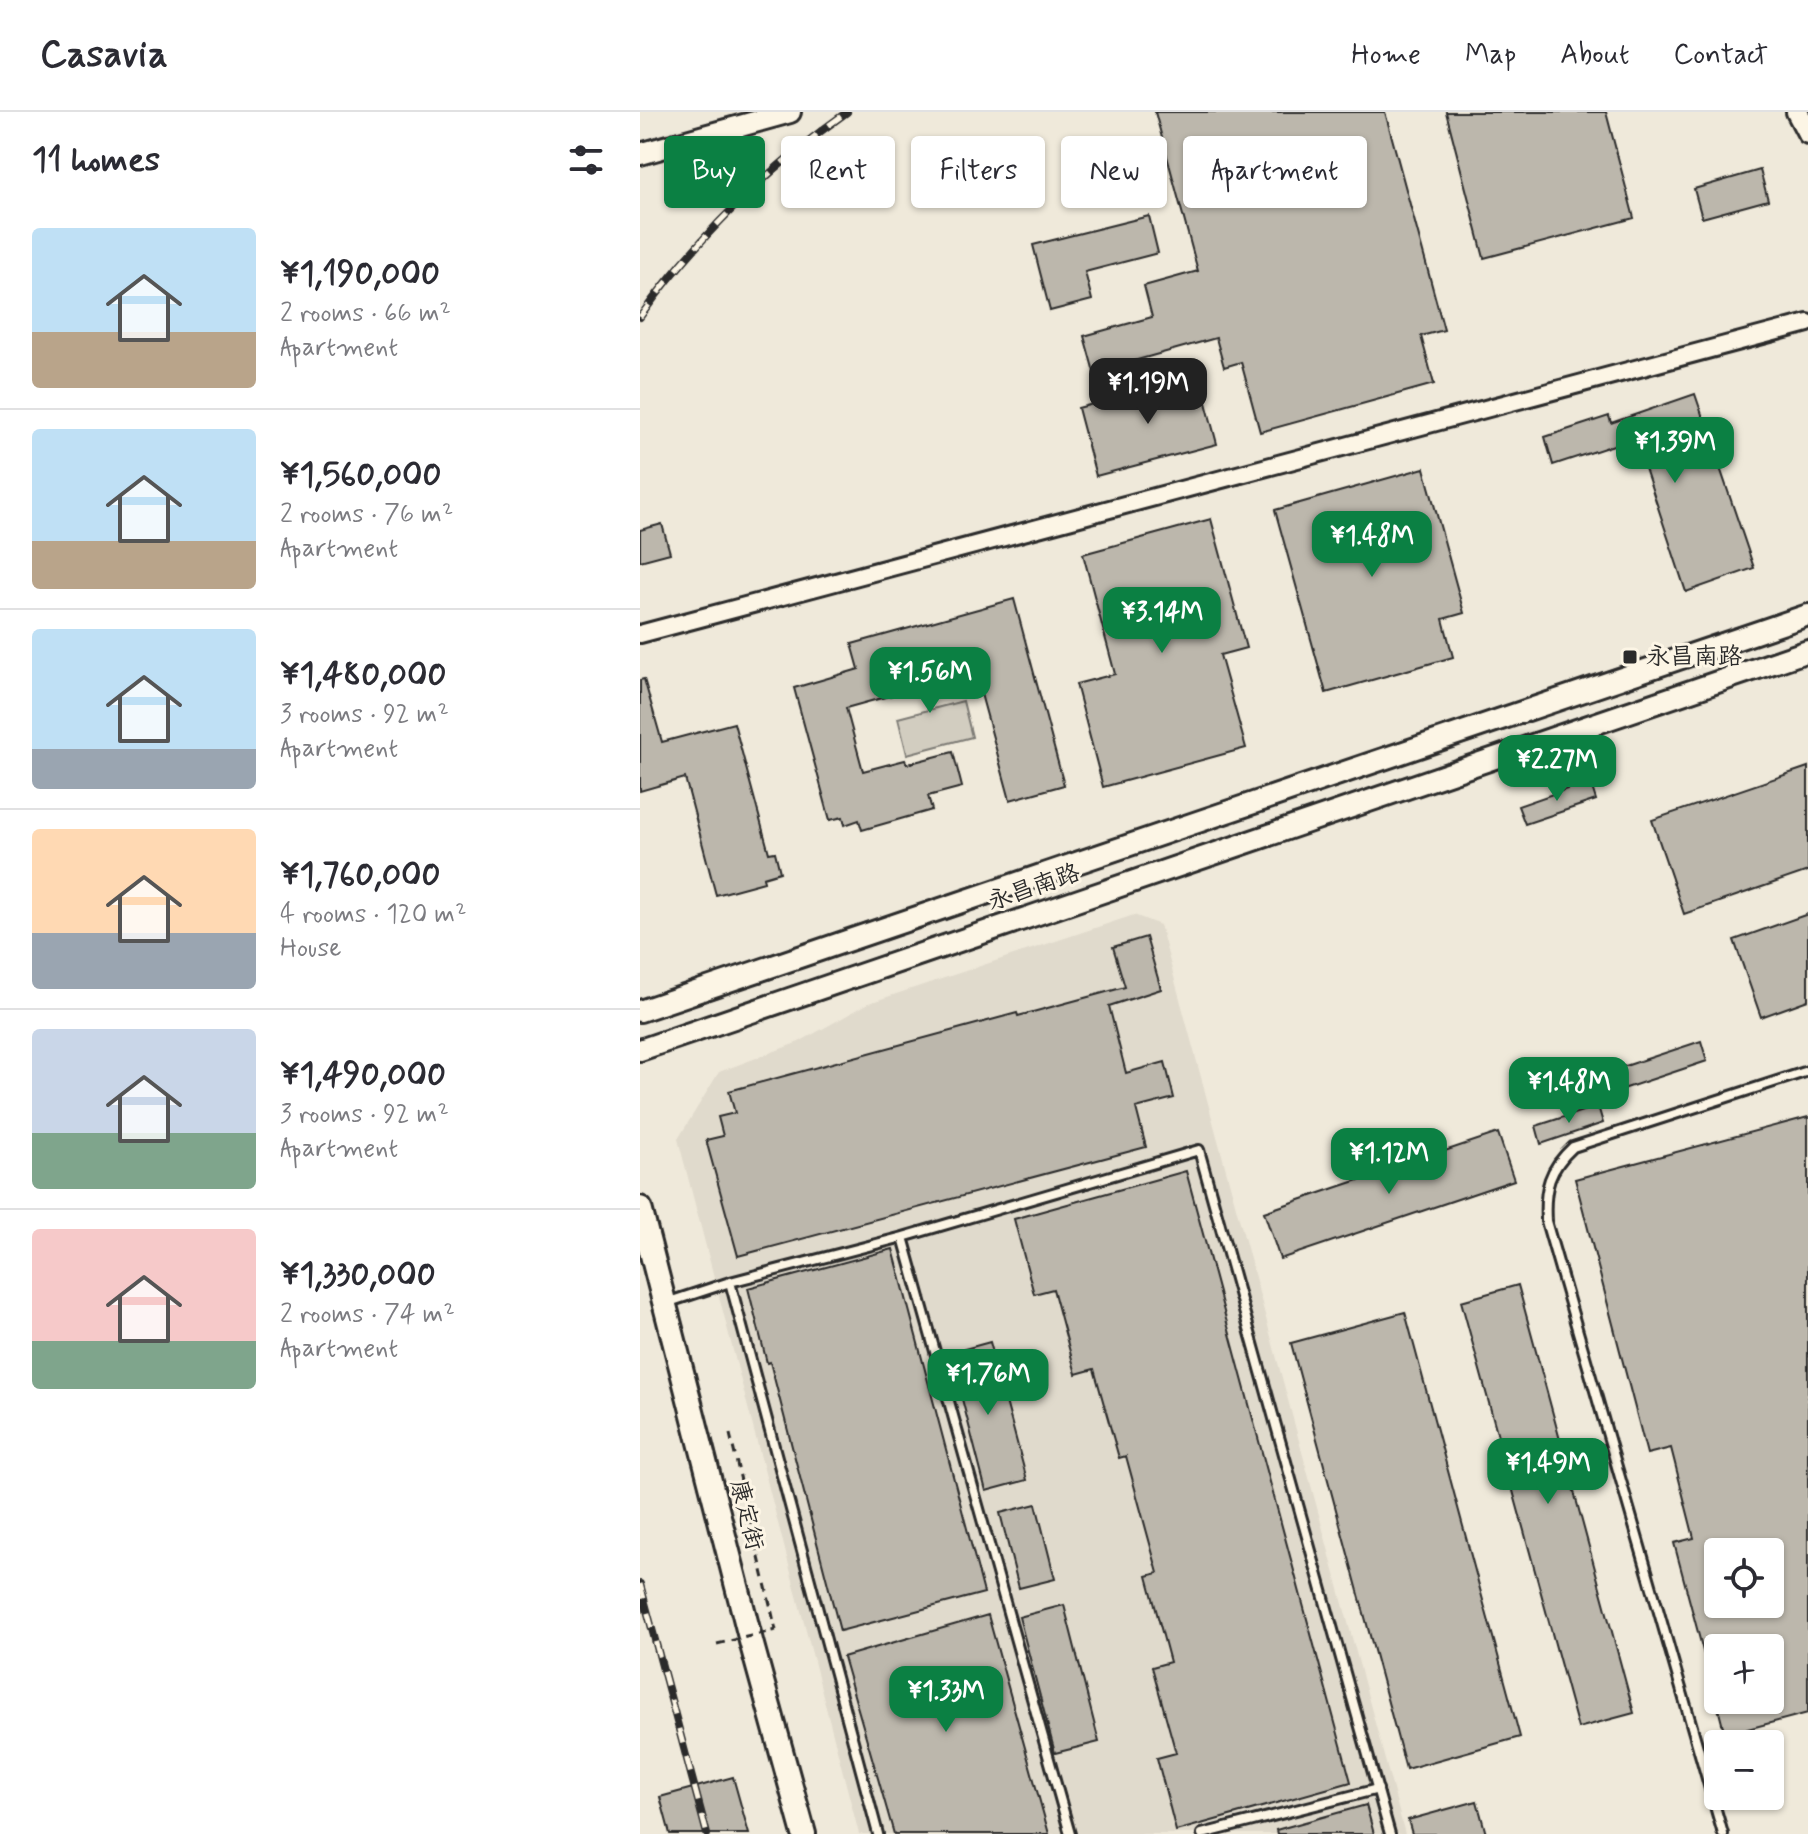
<!DOCTYPE html>
<meta charset="utf-8">
<style>
:root{--surface:#fff;--page:#f2f2f3;--text:#2b2b33;--muted:#7c7c81;--line:#e1e1e2;--accent:#0b8043}
body{margin:0;font-family:Mynerve,"LXGW WenKai TC",sans-serif;background:var(--page);color:var(--text);height:100vh;display:flex;flex-direction:column;font-size:30px;white-space:nowrap}
*{box-sizing:border-box;margin:0}
p{font-size:26px;color:var(--muted)}
.icon{flex:none;width:44px;height:44px;fill:none;stroke:currentColor;stroke-width:2;stroke-linecap:round;stroke-linejoin:round}
.map{position:relative;flex:1;overflow:hidden}
.drawer{display:flex;flex-direction:column;background:var(--surface);width:640px}
.drawer>*{flex:none}
.guide{position:absolute;left:24px;top:24px;width:760px;height:72px;display:flex;gap:16px}
.controls{position:absolute;left:1064px;top:1426px;display:grid;gap:16px}
.controls a{display:grid;place-items:center;width:80px;height:80px;border-radius:8px;background:var(--surface);box-shadow:0 2px 6px #0004;font-size:40px}
.price{position:absolute;translate:-50% -68px;padding:0 18px;border-radius:16px;background:var(--accent);color:#fff;font-size:26px;line-height:52px;filter:drop-shadow(0 2px 4px #0008)}
.price::after{content:'';position:absolute;left:50%;top:48px;width:24px;height:18px;margin-left:-12px;background:inherit;clip-path:polygon(0 0,100% 0,50% 100%)}
.price.active{background:#222;color:#fff}
ul{padding:0;list-style:none}
li{display:flex;align-items:center;gap:24px;height:200px;padding:0 32px}
li+li{border-top:2px solid var(--line)}
li span{display:grid;place-items:center;flex:none;width:224px;height:160px;border-radius:8px;color:#555}
li>.icon{margin-inline-start:auto}
span .icon{width:96px;height:96px;fill:#fffc;stroke-width:1}
li b{font-size:34px}
h2{display:flex;justify-content:space-between;align-items:center;height:96px;padding:0 32px;font-size:34px}
.tag{padding:0 28px;border-radius:8px;background:var(--surface);box-shadow:0 2px 6px #0004;font-size:28px;line-height:72px}
.tag.active{background:var(--accent);color:#fff}
header{display:flex;align-items:center;gap:48px;box-sizing:border-box;height:112px;padding:0 40px;background:var(--surface);border-bottom:2px solid var(--line)}
header strong{font-size:38px}
nav{display:flex;gap:44px;margin-inline-start:auto;font-size:28px}
main{display:flex;flex:1;min-height:0}
.map>svg:first-child{display:block}
</style>
<header>
<strong>Casavia</strong>
<nav><a>Home</a><a>Map</a><a>About</a><a>Contact</a></nav>
</header>
<main>
<section class="drawer">
<h2>11 homes<svg class="icon" aria-label="filters" viewBox="0 0 24 24"><path d="M4 7h16M4 17h16"/><circle cx="9" cy="7" r="2"/><circle cx="15" cy="17" r="2"/></svg></h2>
<ul>
<li><span style="background:linear-gradient(#bfe0f5 65%,#b9a48a 0)"><svg class="icon" aria-label="home" viewBox="0 0 24 24"><path d="M3 11l9-7 9 7M6 9v11h12V9"/></svg></span><div><b>¥1,190,000</b><p>2 rooms · 66 m²</p><p>Apartment</p></div></li>
<li><span style="background:linear-gradient(#bfe0f5 70%,#b9a48a 0)"><svg class="icon" aria-label="home" viewBox="0 0 24 24"><path d="M3 11l9-7 9 7M6 9v11h12V9"/></svg></span><div><b>¥1,560,000</b><p>2 rooms · 76 m²</p><p>Apartment</p></div></li>
<li><span style="background:linear-gradient(#bfe0f5 75%,#9aa5b1 0)"><svg class="icon" aria-label="home" viewBox="0 0 24 24"><path d="M3 11l9-7 9 7M6 9v11h12V9"/></svg></span><div><b>¥1,480,000</b><p>3 rooms · 92 m²</p><p>Apartment</p></div></li>
<li><span style="background:linear-gradient(#ffd9b3 65%,#9aa5b1 0)"><svg class="icon" aria-label="home" viewBox="0 0 24 24"><path d="M3 11l9-7 9 7M6 9v11h12V9"/></svg></span><div><b>¥1,760,000</b><p>4 rooms · 120 m²</p><p>House</p></div></li>
<li><span style="background:linear-gradient(#c9d6e8 65%,#7fa58c 0)"><svg class="icon" aria-label="home" viewBox="0 0 24 24"><path d="M3 11l9-7 9 7M6 9v11h12V9"/></svg></span><div><b>¥1,490,000</b><p>3 rooms · 92 m²</p><p>Apartment</p></div></li>
<li><span style="background:linear-gradient(#f6c9c9 70%,#7fa58c 0)"><svg class="icon" aria-label="home" viewBox="0 0 24 24"><path d="M3 11l9-7 9 7M6 9v11h12V9"/></svg></span><div><b>¥1,330,000</b><p>2 rooms · 74 m²</p><p>Apartment</p></div></li>
</ul>
</section>
<div class="map">
<svg width="1168" height="1722" viewBox="0 0 1168 1722">
<rect width="100%" height="100%" fill="#efe9da"/>
<filter id="ink" filterUnits="userSpaceOnUse"><feTurbulence type="fractalNoise" baseFrequency=".0125" numOctaves="2"/><feDisplacementMap in="SourceGraphic" scale="16" xChannelSelector="R" yChannelSelector="G"/><feConvolveMatrix kernelMatrix="1 2 1 2 8 2 1 2 1" color-interpolation-filters="sRGB"/></filter>
<g filter="url(#ink)">
<path fill="#e0dacc" d="M494 803 520 813 765 1722H219L38 1027 79 960 159 930 229 891Z"/>
<path fill="#d2cdc0" stroke="#7e7c76" stroke-width="2" d="M323 589 332 625 267 642 258 606Z"/>
<path fill="#bcb7ac" stroke="#2b2b2b" stroke-width="2" fill-rule="evenodd" d="M515 0H745L804 218 781 224 794 272 620 320 601 250 584 255 576 226 454 260 444 224 512 205 504 174 558 159Z
M806 0H966L994 106 844 146Z
M1120 58 1128 88 1062 106 1054 77Z
M509 104 518 141 445 160 452 188 410 199 393 133Z
M559 264 577 332 456 364 438 296Z
M1055 282 1114 456 1046 480 995 326 913 353 905 325 969 304 971 311Z
M784 356 824 501 803 507 813 545 686 581 635 398Z
M571 407 606 536 580 543 606 636 463 675 436 572 475 562 443 442Z
M22 412 30 441 0 449V418Z
M374 487 424 673 370 688 335 560 206 596 223 659 265 648 267 652 313 640 322 675 288 684 292 698 222 718 219 708 205 713 203 705 190 708 154 576 219 557 212 532Z
M4 567 22 630 94 611 129 741 135 740 140 760 123 765 124 770 76 783 45 666 0 679V568Z
M1168 655V759L1044 802 1012 708Z
M950 669 956 688 885 712 878 694Z
M1168 802V888L1121 905 1094 828Z
M506 825 521 877 469 894 486 961 525 950 534 986 496 996 506 1035 98 1144 66 1028 83 1024 78 1005 95 1001 89 979 377 901 378 904 485 875 473 835Z
M1061 929 1067 949 950 988 943 968Z
M958 994 963 1011 901 1032 896 1014Z
M1168 1005V1601L1085 1623 1076 1588H1130V1536H1078V1579L1074 1580 1034 1431 1054 1426 1031 1336 1007 1342 935 1067ZM1078 1440H1130V1492H1078Z
M858 1021 874 1068 640 1147 624 1100Z
M546 1059 711 1670 536 1719 517 1646 536 1641 512 1555 530 1550 507 1464 518 1461 486 1344 479 1346 454 1257 436 1262 413 1177 394 1182 374 1107Z
M253 1137 344 1481 200 1519 130 1250 127 1251 108 1176Z
M878 1173 994 1601 938 1616 821 1189Z
M765 1200 880 1625 766 1657 651 1231Z
M350 1230 387 1368 346 1379 310 1241Z
M396 1392 415 1467 379 1476 360 1401Z
M424 1493 459 1630 415 1641 379 1505Z
M348 1503 409 1722H254L203 1545Z
M93 1665 109 1722H30L20 1685Z
M837 1689 846 1722H772L768 1708Z
M726 1693 734 1722H637L636 1718Z"/>
<g fill="none" stroke-linecap="round" stroke-linejoin="round">
<defs>
<path id="service" d="M263 1125 559 1038 750 1722
M90 1170 238 1722
M26 1191 90 1170 263 1125 430 1722
M562 1722 738 1677
M1083 1722 906 1109C904 1076 909 1057 933 1035L1168 959"/>
<path id="minor" d="M0 522 1168 211"/>
<path id="tertiary" d="M1157 0 1168 21
M0 42 150 0
M0 899 1168 503
M0 938 1168 539"/>
<path id="secondary" d="M0 1096 112 1533 164 1722"/>
</defs>
<use href="#service" stroke="#2b2b2b" stroke-width="14"/>
<use href="#minor" stroke="#2b2b2b" stroke-width="22"/>
<use href="#tertiary" stroke="#2b2b2b" stroke-width="26"/>
<use href="#secondary" stroke="#2b2b2b" stroke-width="28"/>
<path stroke="#2b2b2b" stroke-width="3" stroke-dasharray="8 6" stroke-linecap="butt" d="M90 1322 136 1518"/>
<use href="#service" stroke="#fcf5e5" stroke-width="8"/>
<use href="#minor" stroke="#fcf5e5" stroke-width="16"/>
<use href="#tertiary" stroke="#fcf5e5" stroke-width="20"/>
<use href="#secondary" stroke="#fcf5e5" stroke-width="22"/>
<defs>
<path id="rail" d="M0 205C56 127 128 56 207 0
M0 1472 67 1722"/>
</defs>
<use href="#rail" stroke="#2b2b2b" stroke-width="8"/>
<use href="#rail" stroke="#fcf5e5" stroke-width="5" stroke-dasharray="15" stroke-linecap="butt"/>
<path stroke="#2b2b2b" stroke-width="3" stroke-dasharray="8 6" stroke-linecap="butt" d="M77 1532 136 1518"/>
</g>
</g>
<rect fill="#2b2b2b" stroke="#fcf5e5" stroke-width="3" x="982" y="537" width="16" height="16" rx="4"/>
<g text-anchor="middle" dominant-baseline="central" stroke-width="6" stroke-linejoin="round" paint-order="stroke">
<g font-size="24" fill="#2b2b2b" stroke="#fcf5e5" text-anchor="start">
<text x="1006" y="545">永昌南路</text>
</g>
<g font-size="24" fill="#2b2b2b" stroke="#fcf5e5">
<text transform="translate(394 776) rotate(-19)">永昌南路</text>
<text transform="translate(106 1403) rotate(76)">康定街</text>
</g>
</g>
</svg>
<div class="controls">
<a><svg class="icon" aria-label="locate" viewBox="0 0 24 24"><circle cx="12" cy="12" r="6"/><path d="M12 2v4M12 18v4M2 12h4M18 12h4"/></svg></a>
<a>+</a>
<a>−</a>
</div>
<b class="price active" style="left:508px;top:314px">¥1.19M</b>
<b class="price" style="left:1035px;top:373px">¥1.39M</b>
<b class="price" style="left:732px;top:467px">¥1.48M</b>
<b class="price" style="left:522px;top:543px">¥3.14M</b>
<b class="price" style="left:290px;top:603px">¥1.56M</b>
<b class="price" style="left:917px;top:691px">¥2.27M</b>
<b class="price" style="left:929px;top:1013px">¥1.48M</b>
<b class="price" style="left:749px;top:1084px">¥1.12M</b>
<b class="price" style="left:348px;top:1305px">¥1.76M</b>
<b class="price" style="left:908px;top:1394px">¥1.49M</b>
<b class="price" style="left:306px;top:1622px">¥1.33M</b>
<div class="guide">
<a class="tag active">Buy</a>
<a class="tag">Rent</a>
<a class="tag">Filters</a>
<a class="tag">New</a>
<a class="tag">Apartment</a>
</div>
</div>
</main>
